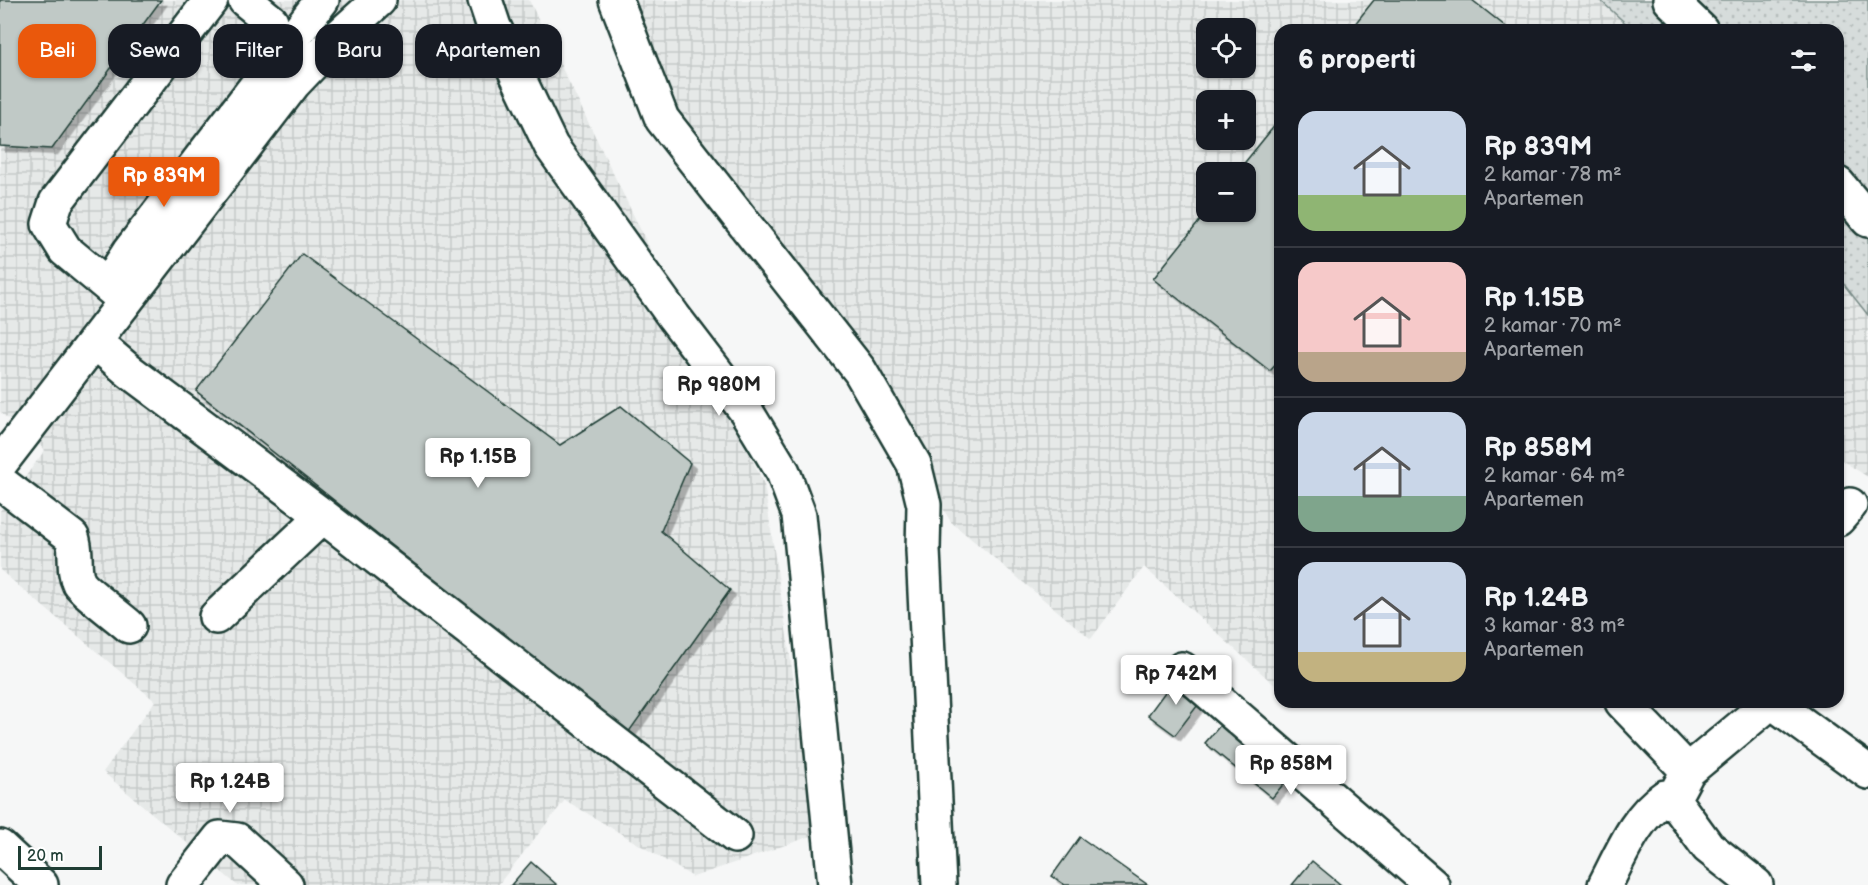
<!DOCTYPE html>
<html lang="id">
<meta charset="utf-8">
<style>
:root{--surface:#171b24;--page:#242831;--text:#f1f3f6;--muted:#9ea1a6;--line:#363941;--accent:#ea580c}
body{margin:0;font-family:"Balsamiq Sans",sans-serif;background:var(--page);color:var(--text);height:100vh;display:flex;flex-direction:column;font-size:22px;white-space:nowrap}
*{box-sizing:border-box;margin:0}
p{font-size:20px;color:var(--muted)}
.icon{flex:none;width:33px;height:33px;fill:none;stroke:currentColor;stroke-width:2;stroke-linecap:round;stroke-linejoin:round}
.map{position:relative;flex:1;overflow:hidden}
.sheet{position:absolute;left:1274px;top:24px;width:570px;height:684px;display:flex;flex-direction:column;background:var(--surface);border-radius:18px;box-shadow:0 2px 4px #0004}
.sheet>*{flex:none}
.banner{position:absolute;left:18px;top:24px;width:570px;height:54px;display:flex;gap:12px}
.buttons{position:absolute;left:1196px;top:18px;display:grid;gap:12px}
.buttons a{display:grid;place-items:center;width:60px;height:60px;border-radius:12px;background:var(--surface);box-shadow:0 2px 4px #0004;font-size:30px}
.scale{position:absolute;left:18px;bottom:15px;width:84px;box-sizing:border-box;padding-left:6px;border:3px solid #1f3d34;border-top:0;font-size:16px;line-height:21px;white-space:nowrap;color:#1f3d34;-webkit-text-stroke:4px #fff;paint-order:stroke}
.price{position:absolute;translate:-50% -51px;padding:0 14px;border-radius:6px;background:#fff;color:#222;font-size:20px;line-height:39px;filter:drop-shadow(0 2px 3px #0008)}
.price::after{content:'';position:absolute;left:50%;top:36px;width:18px;height:14px;margin-left:-9px;background:inherit;clip-path:polygon(0 0,100% 0,50% 100%)}
.price.active{background:var(--accent);color:#fff}
ul{padding:0;list-style:none}
li{display:flex;align-items:center;gap:18px;height:150px;padding:0 24px}
li+li{border-top:2px solid var(--line)}
li span{display:grid;place-items:center;flex:none;width:168px;height:120px;border-radius:18px;color:#555}
li>.icon{margin-inline-start:auto}
span .icon{width:72px;height:72px;fill:#fffc;stroke-width:1}
li b{font-size:26px}
h2{display:flex;justify-content:space-between;align-items:center;height:72px;padding:0 24px;font-size:26px}
.tag{padding:0 21px;border-radius:18px;background:var(--surface);box-shadow:0 2px 4px #0004;font-size:21px;line-height:54px}
.tag.active{background:var(--accent);color:#fff}
.map>svg:first-child{display:block}
</style>
<div class="map">
<svg width="1868" height="885" viewBox="0 0 1868 885">
<defs>
<pattern id="industrial-grid" width="8" height="8" patternUnits="userSpaceOnUse" patternTransform="scale(1.5)"><rect width="8" height="8" fill="#e6e9e8"/><path d="M0 4h8M4 0v8" fill="none" stroke="#c5c9c8"/></pattern>
<pattern id="grass-dots" width="8" height="8" patternUnits="userSpaceOnUse" patternTransform="scale(1.5)"><rect width="8" height="8" fill="#d6dcdb"/><path d="M2 2h.1M6 6h.1" fill="none" stroke="#b7bebd" stroke-width="1.8" stroke-linecap="round"/></pattern>
<filter id="shadow"><feDropShadow dx="5.5" dy="5.5" stdDeviation="0" flood-color="#0004"/></filter>
</defs>
<rect width="100%" height="100%" fill="#f6f7f7"/>
<filter id="ink" filterUnits="userSpaceOnUse"><feTurbulence type="fractalNoise" baseFrequency=".0167" numOctaves="2"/><feDisplacementMap in="SourceGraphic" scale="12" xChannelSelector="R" yChannelSelector="G"/><feConvolveMatrix kernelMatrix="1 2 1 2 8 2 1 2 1" color-interpolation-filters="sRGB"/></filter>
<g filter="url(#ink)">
<path fill="url(#industrial-grid)" fill-rule="evenodd" d="M0 0H529L764 484 817 834 693 877 565 800 498 885H237L103 772 155 701 0 570V511L45 450 0 412Z
M619 0H1600L1633 30H1280L1279 689 1144 567 1091 639 951 522 842 341 625 50ZM1206 28H1245V68H1206ZM1206 100H1245V140H1206ZM1206 172H1245V212H1206Z
M1838 277 1868 315V477L1838 458Z"/>
<path fill="url(#grass-dots)" stroke="#7a8c88" stroke-width="1.5" d="M1600 0H1868V315L1838 277V30H1633Z"/>
<path fill="#c0c9c6" stroke="#1f3d34" stroke-width="1.5" filter="url(#shadow)" d="M0 0H161L52 149 0 146Z
M1374 0H1472L1510 30H1350Z
M1280 119V360L1270 371 1153 279 1207 212H1245V172H1237Z
M302 254 560 445 621 406 690 463 661 531 730 590 628 733 196 391Z
M1176 677 1204 697 1175 735 1148 715Z
M1229 715 1295 770 1272 798 1205 743Z
M1080 837 1148 885H1065L1052 876Z
M1312 861 1341 885H1292Z
M531 862 557 885H511Z"/>
<g fill="none" stroke-linecap="round" stroke-linejoin="round">
<defs>
<path id="minor" d="M245 0 271 21
M485 0 494 27 551 146 674 317 746 411 783 472 799 515 835 885
M616 0 662 119 860 371 914 464 924 505 923 550 939 885
M1670 0 1701 30
M1838 184 1868 220
M113 290 65 250 49 224 56 202 211 0
M125 301 113 290 115 274 129 252 322 0
M95 342 129 371 323 516 735 836
M0 482 72 537C78 552 72 569 79 583 83 590 120 618 129 626
M1838 519 1850 505
M216 617 323 516
M1182 669 1432 885
M1622 702 1688 771
M1772 702 1868 772
M1673 799 1688 771 1760 711 1767 702
M0 847 41 885
M183 885 220 838 237 840 286 885
M1605 885C1621 855 1635 817 1665 797L1673 799 1708 847 1756 885"/>
<path id="major" d="M0 464 294 83 336 39 379 0"/>
</defs>
<use href="#minor" stroke="#1f3d34" stroke-width="38"/>
<use href="#major" stroke="#1f3d34" stroke-width="38"/>
<use href="#minor" stroke="#fff" stroke-width="33"/>
<use href="#major" stroke="#fff" stroke-width="33"/>
</g>
</g>
</svg>
<div class="buttons">
<a><svg class="icon" aria-label="locate" viewBox="0 0 24 24"><circle cx="12" cy="12" r="6"/><path d="M12 2v4M12 18v4M2 12h4M18 12h4"/></svg></a>
<a>+</a>
<a>−</a>
</div>
<div class="scale">20 m</div>
<b class="price active" style="left:164px;top:208px">Rp 839M</b>
<b class="price" style="left:719px;top:417px">Rp 980M</b>
<b class="price" style="left:478px;top:489px">Rp 1.15B</b>
<b class="price" style="left:1176px;top:706px">Rp 742M</b>
<b class="price" style="left:1291px;top:796px">Rp 858M</b>
<b class="price" style="left:230px;top:814px">Rp 1.24B</b>
<div class="banner">
<a class="tag active">Beli</a>
<a class="tag">Sewa</a>
<a class="tag">Filter</a>
<a class="tag">Baru</a>
<a class="tag">Apartemen</a>
</div>
<section class="sheet">
<h2>6 properti<svg class="icon" aria-label="filters" viewBox="0 0 24 24"><path d="M4 7h16M4 17h16"/><circle cx="9" cy="7" r="2"/><circle cx="15" cy="17" r="2"/></svg></h2>
<ul>
<li><span style="background:linear-gradient(#c9d6e8 70%,#8fb573 0)"><svg class="icon" aria-label="home" viewBox="0 0 24 24"><path d="M3 11l9-7 9 7M6 9v11h12V9"/></svg></span><div><b>Rp 839M</b><p>2 kamar · 78 m²</p><p>Apartemen</p></div></li>
<li><span style="background:linear-gradient(#f6c9c9 75%,#b9a48a 0)"><svg class="icon" aria-label="home" viewBox="0 0 24 24"><path d="M3 11l9-7 9 7M6 9v11h12V9"/></svg></span><div><b>Rp 1.15B</b><p>2 kamar · 70 m²</p><p>Apartemen</p></div></li>
<li><span style="background:linear-gradient(#c9d6e8 70%,#7fa58c 0)"><svg class="icon" aria-label="home" viewBox="0 0 24 24"><path d="M3 11l9-7 9 7M6 9v11h12V9"/></svg></span><div><b>Rp 858M</b><p>2 kamar · 64 m²</p><p>Apartemen</p></div></li>
<li><span style="background:linear-gradient(#c9d6e8 75%,#c2b280 0)"><svg class="icon" aria-label="home" viewBox="0 0 24 24"><path d="M3 11l9-7 9 7M6 9v11h12V9"/></svg></span><div><b>Rp 1.24B</b><p>3 kamar · 83 m²</p><p>Apartemen</p></div></li>
</ul>
</section>
</div>
